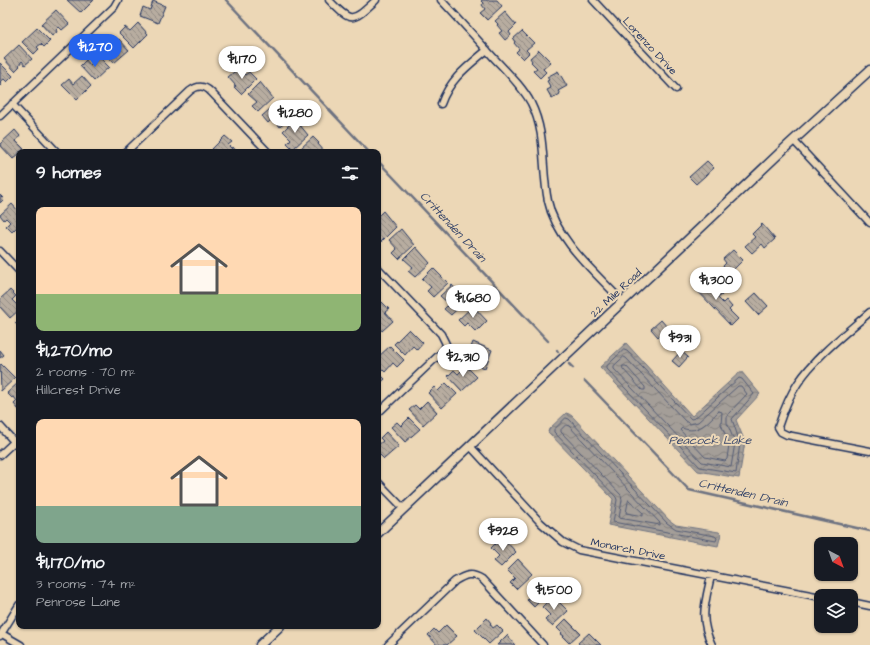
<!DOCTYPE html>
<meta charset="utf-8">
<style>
:root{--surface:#171b24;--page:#242831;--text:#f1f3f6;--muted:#9ea1a6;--accent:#2563eb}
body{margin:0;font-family:"Architects Daughter",sans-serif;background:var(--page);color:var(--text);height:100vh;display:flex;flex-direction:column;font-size:15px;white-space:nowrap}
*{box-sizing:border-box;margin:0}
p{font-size:13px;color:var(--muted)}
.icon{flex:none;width:22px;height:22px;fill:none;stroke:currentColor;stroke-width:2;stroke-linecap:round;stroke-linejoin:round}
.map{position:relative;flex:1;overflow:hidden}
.side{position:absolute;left:16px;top:149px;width:365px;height:480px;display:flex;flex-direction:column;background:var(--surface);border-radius:8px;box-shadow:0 1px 3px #0004}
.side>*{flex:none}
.needle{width:26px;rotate:139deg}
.fabs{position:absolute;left:814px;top:537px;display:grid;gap:8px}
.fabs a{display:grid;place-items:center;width:44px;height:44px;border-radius:8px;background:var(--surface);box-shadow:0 1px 3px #0004;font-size:20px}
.price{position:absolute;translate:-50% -34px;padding:0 9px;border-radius:14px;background:#fff;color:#222;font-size:13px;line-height:26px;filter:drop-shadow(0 1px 2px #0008)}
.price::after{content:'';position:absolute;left:50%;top:24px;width:12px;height:9px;margin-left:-6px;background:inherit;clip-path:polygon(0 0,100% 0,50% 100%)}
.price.active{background:var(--accent);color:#fff}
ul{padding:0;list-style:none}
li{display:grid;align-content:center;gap:8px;height:212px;padding:0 20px}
li span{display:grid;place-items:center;height:124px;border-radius:8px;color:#555}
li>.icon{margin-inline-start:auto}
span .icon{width:72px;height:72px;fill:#fffc;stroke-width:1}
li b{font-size:17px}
h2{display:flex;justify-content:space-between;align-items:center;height:48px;padding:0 20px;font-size:17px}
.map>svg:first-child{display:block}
</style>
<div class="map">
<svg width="870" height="645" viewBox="0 0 870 645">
<defs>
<pattern id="water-waves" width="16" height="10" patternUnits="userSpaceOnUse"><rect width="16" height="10" fill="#a49e98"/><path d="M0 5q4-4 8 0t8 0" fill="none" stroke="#85817f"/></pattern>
<pattern id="building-back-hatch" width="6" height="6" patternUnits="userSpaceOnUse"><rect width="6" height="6" fill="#b8ada0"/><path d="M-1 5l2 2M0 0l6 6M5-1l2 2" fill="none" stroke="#958d86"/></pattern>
</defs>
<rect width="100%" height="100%" fill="#ecd7b6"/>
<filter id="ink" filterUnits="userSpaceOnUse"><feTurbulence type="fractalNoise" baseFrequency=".025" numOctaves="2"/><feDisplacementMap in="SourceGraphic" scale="8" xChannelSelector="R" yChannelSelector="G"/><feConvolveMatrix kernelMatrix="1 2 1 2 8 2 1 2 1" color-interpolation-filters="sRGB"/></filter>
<g filter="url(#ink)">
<path fill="url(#water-waves)" stroke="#6d7281" d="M626 343 692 416 741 371 760 394 736 420 745 442 739 478 698 471 600 367Z
M566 413 569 414 572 416 669 520 676 525 719 532 721 534 718 546 608 525 613 499 548 432 549 429Z"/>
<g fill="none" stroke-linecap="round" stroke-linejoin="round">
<path stroke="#525b75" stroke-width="1" d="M624 350 627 351 691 419 695 418 739 378 742 379 754 394 732 419 740 443 736 473 700 467 607 369V366Z
M624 357 626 358 685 421 690 424 698 422 738 386H741L747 394 729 413 727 417V423L735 443 731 467 702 462 614 369V366Z
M623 366H626L645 387V390H642L623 369Z
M719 411 722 412 721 424 729 444 727 459 725 461 705 457 680 430 682 428C699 435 708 421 719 411Z
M566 418 569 419 667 523 676 529 715 536 717 538 716 541 613 522 617 500 616 497 554 432V430Z
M566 425 569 426 660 523V525L619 518 622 500 621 495 561 432V430Z
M629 500 643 513V516L626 513 628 502Z"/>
<path stroke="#6d7281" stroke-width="2.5" d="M226 0 369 152
M378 161 548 341
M557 350 558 352
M569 364 573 368
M585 381 689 490 870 531"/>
</g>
<path fill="url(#building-back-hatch)" stroke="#1b2f5e" d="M67 0H94L81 13Z
M482 0H497L502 6 487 20 480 13 485 9 482 5 483 3 481 1Z
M153 1 165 6 158 23 140 16 143 7 150 10Z
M56 10 69 24 62 30 59 27 56 30 57 32 52 36 41 24Z
M505 12 516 25 509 32 511 35 505 40 499 33 502 31 497 25 498 24 495 21Z
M138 23 148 34 134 48 119 33 125 27 130 31Z
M37 28 50 41 44 47 41 44 37 47 39 49 34 54 22 42Z
M522 31 534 43 526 50 529 53 523 59 516 52 519 49 514 43 515 42 513 39Z
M119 39 129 50 114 63 100 48 106 43 110 47Z
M19 45 32 59 25 65 22 61 19 65 20 66 15 71 4 59Z
M539 50 551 62 543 69 546 72 540 78 533 71 537 68 531 62 532 61 530 58Z
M99 57 109 67 94 81 80 66 86 60 90 65Z
M0 63 13 76 7 82 4 79 0 82 2 84 0 86Z
M239 68 245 75 249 72 256 79 241 94 234 87 236 86 228 77Z
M558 71 567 86 558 91 560 94 552 99 547 90 551 88 547 81 549 80 547 77Z
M82 76 91 86 77 100 62 85 69 79 73 84Z
M260 82 273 98 258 112 252 106 257 102 248 94Z
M278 102 291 117 280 127 273 118 268 123 262 116Z
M295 119 308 135 293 149 287 143 291 139 283 131Z
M15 130 20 136 16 141 24 149 19 152V154L13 159 0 145V144Z
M225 136 232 142 228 145 232 149 233 147 237 152H215L212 149Z
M313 137 319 143 318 144 325 152H304L301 148Z
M707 161 714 168 696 184 689 177Z
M0 195 4 199 0 203Z
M12 204 19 212V225L12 232 6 226 10 222 6 218 4 220 0 215Z
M383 211 396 227 381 242 378 239V216Z
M762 224 775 239 765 248 762 244 752 253 745 246 755 237 752 234Z
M401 229 414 245 399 259 393 253 397 249 389 240Z
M416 247 430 263 415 277 408 271 413 267 404 259Z
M733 250 743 260 728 275 721 268 726 263 723 259Z
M433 268 448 283 433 297 427 291 431 287 422 279Z
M705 277 712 285 709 288 712 293 716 289 722 295 718 298 723 303 726 300 732 307 729 310 738 319 731 326 694 287Z
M452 285 466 301 451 315 444 309 449 304 440 296Z
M10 290 16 296 12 300 19 307V310L10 318 0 307V299Z
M756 293 768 306 758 315 746 302Z
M382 302 389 309 385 312 393 321 382 331 378 326V306Z
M473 306 487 321 476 332 467 323 464 326 458 320Z
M19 319V327L15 323Z
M661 320 668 328 658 337 651 329Z
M409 329 423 343 417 350 413 346 405 355 394 344Z
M473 342 492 350 485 368 471 363 475 352 470 350Z
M390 346 404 360 397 367 393 363 385 372 378 365V357Z
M0 350 4 355 0 358Z
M681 351 688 357 679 367 672 361Z
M1 364 15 378 1 391 0 365Z
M466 366 477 377 462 391 448 376 454 370 458 374Z
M378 372 385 379 378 385Z
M19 382V410L14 404 17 401 14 397 12 398 7 393Z
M446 383 457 394 442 408 428 393 434 387 438 391Z
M427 401 437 412 423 425 409 410 415 405 419 409Z
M409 418 420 429 405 442 391 427 397 422 401 426Z
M386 432 399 446 384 459 378 453V445L383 441 380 438Z
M502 537 516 552 501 567 494 561 499 556 491 548Z
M518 559 532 574 516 589 510 583 515 578 507 570Z
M535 580 548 593 534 607 527 600 532 595 526 588Z
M553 596 568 611 552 626 545 620 550 615 542 607Z
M487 618 491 623 490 624 493 628 497 625 503 631 489 644 475 630Z
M566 619 580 633 569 643 563 637 564 636 561 634 562 633 557 628Z
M446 625 457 636 447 645H437L428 635 434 629 438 633Z
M589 633 601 645H580L578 643Z
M507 635 515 644 514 645H497Z"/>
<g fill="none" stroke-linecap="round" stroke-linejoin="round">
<defs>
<path id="minor" d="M329 0C352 24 352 22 376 0
M441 0C459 19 477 39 494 58 507 72 522 86 531 103 547 135 541 167 548 201 556 240 596 273 623 302
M593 0 676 89
M12 104 57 152
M441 104C450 79 467 67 487 50
M0 116 114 7 118 0
M793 140 870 223
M126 152 190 91C198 85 204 85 211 92L268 152
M0 251 19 271
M378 268 441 334 446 344 444 350 440 354 378 413
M870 312C845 334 817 355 798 383 789 396 783 412 778 427L781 432 787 435 870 451
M0 426 19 447
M470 446 541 523 563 542 579 550 821 597
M0 455 15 441
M378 482 404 509
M711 576C705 603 699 619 712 645
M851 602 870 606
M2 634 21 645
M0 636 19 605
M388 645 455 581C465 575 471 572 482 579L543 645"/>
<path id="tertiary" d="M378 533 785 148 870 70
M260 645 280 626"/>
</defs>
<use href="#minor" stroke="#1b2f5e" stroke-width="9"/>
<use href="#tertiary" stroke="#1b2f5e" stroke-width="11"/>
<use href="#minor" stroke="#ecd7b6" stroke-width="6"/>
<use href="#tertiary" stroke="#ecd7b6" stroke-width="8"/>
</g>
</g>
<g text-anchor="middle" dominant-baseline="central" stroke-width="4" stroke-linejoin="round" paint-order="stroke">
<g font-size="11" fill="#1b2f5e" stroke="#ecd7b6">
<text transform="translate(650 46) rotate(47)">Lorenzo Drive</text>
<text transform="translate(616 293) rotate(-43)">22 Mile Road</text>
<text transform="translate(628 549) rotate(11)">Monarch Drive</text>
</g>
<g font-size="12" font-style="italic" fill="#36456a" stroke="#ecd7b6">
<text transform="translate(453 227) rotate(47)">Crittenden Drain</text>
<text x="710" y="440">Peacock Lake</text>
<text transform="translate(743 493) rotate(13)">Crittenden Drain</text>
</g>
</g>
</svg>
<div class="fabs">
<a><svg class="needle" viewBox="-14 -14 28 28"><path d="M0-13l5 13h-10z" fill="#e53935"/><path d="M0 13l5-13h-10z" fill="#9ea1a6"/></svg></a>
<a><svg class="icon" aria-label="layers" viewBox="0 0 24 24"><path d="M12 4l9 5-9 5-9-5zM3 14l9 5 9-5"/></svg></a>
</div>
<b class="price active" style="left:95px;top:68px">$1,270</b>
<b class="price" style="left:242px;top:80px">$1,170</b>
<b class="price" style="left:295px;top:134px">$1,280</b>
<b class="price" style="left:716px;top:301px">$1,300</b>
<b class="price" style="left:473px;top:319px">$1,680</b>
<b class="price" style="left:680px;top:359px">$931</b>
<b class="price" style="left:463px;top:378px">$2,310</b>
<b class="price" style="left:503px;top:552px">$928</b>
<b class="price" style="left:554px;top:611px">$1,500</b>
<section class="side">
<h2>9 homes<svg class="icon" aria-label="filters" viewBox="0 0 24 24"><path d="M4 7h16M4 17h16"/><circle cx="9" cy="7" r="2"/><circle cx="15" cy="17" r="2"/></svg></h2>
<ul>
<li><span style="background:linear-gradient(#ffd9b3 70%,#8fb573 0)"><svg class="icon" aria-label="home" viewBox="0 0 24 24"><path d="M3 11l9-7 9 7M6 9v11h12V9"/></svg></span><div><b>$1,270/mo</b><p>2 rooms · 70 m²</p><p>Hillcrest Drive</p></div></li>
<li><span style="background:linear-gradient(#ffd9b3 70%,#7fa58c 0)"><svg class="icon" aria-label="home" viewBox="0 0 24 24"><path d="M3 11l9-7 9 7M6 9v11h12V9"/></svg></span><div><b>$1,170/mo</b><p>3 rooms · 74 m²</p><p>Penrose Lane</p></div></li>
</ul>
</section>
</div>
